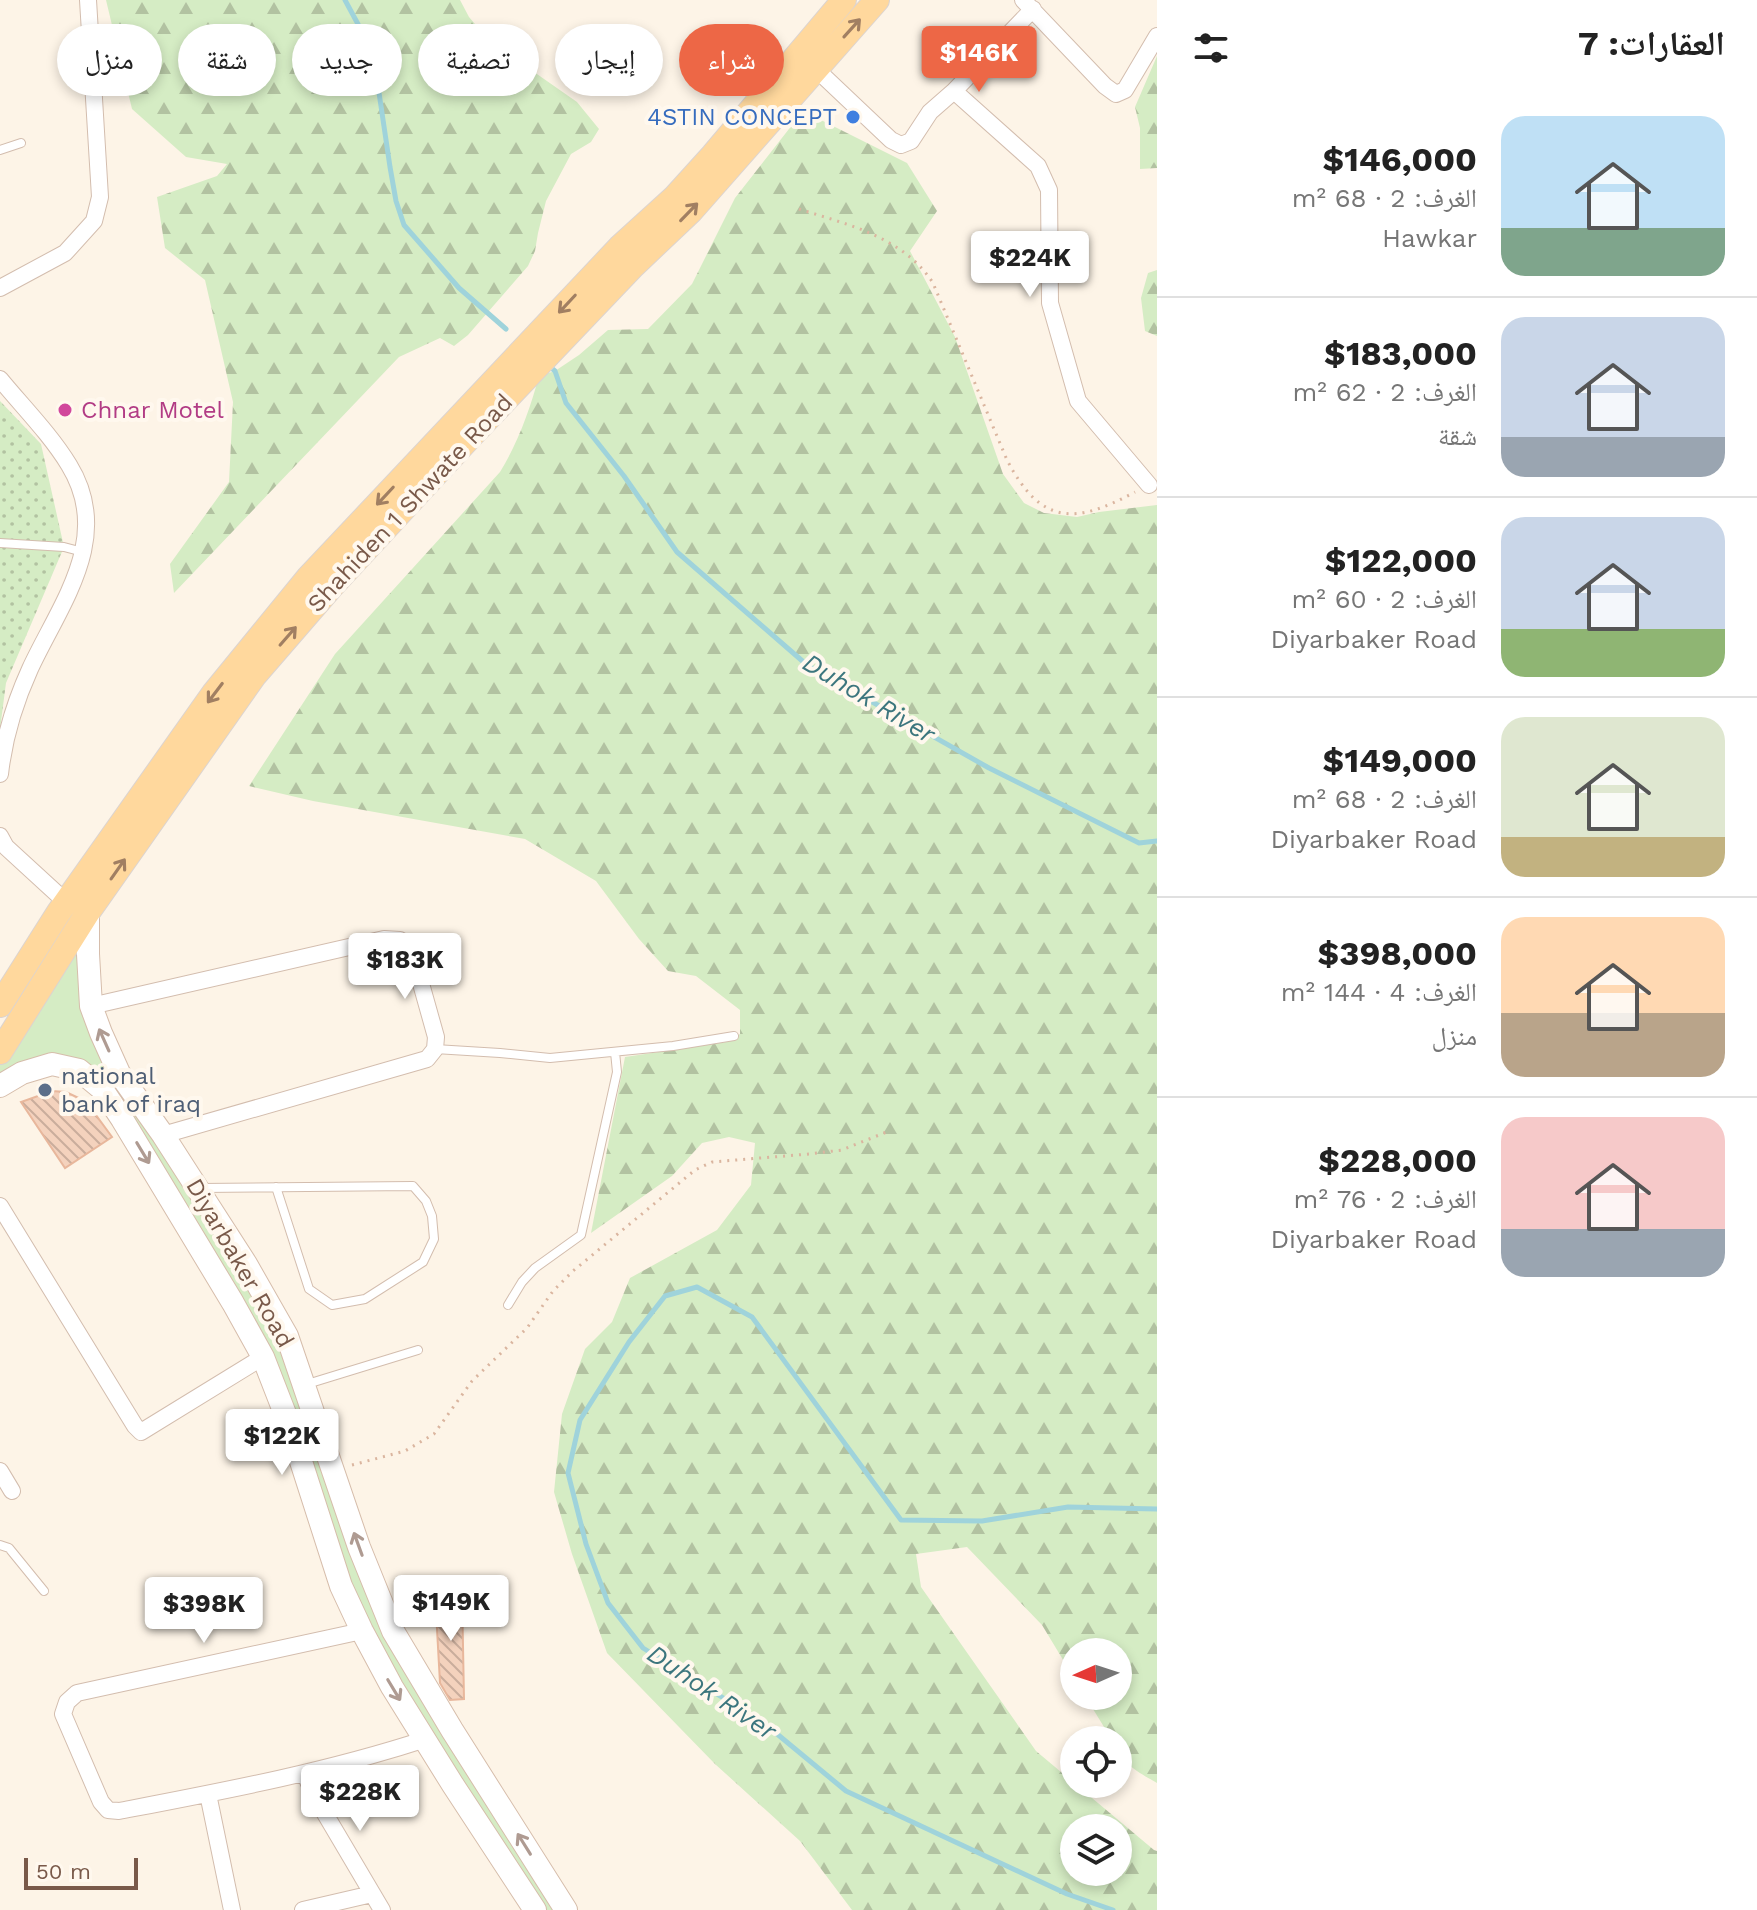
<!DOCTYPE html>
<html lang="ar">
<meta charset="utf-8">
<style>
:root{--surface:#fff;--page:#f6f6f6;--text:#222;--muted:#767676;--line:#e0e0e0;--accent:#ed6746}
body{margin:0;font-family:"Work Sans","Noto Naskh Arabic",sans-serif;background:var(--page);color:var(--text);direction:rtl;height:100vh;display:flex;flex-direction:column;font-size:30px;white-space:nowrap}
*{box-sizing:border-box;margin:0}
p{font-size:26px;color:var(--muted)}
.icon{flex:none;width:44px;height:44px;fill:none;stroke:currentColor;stroke-width:2;stroke-linecap:round;stroke-linejoin:round}
.map{position:relative;flex:1;overflow:hidden;direction:ltr}
.details{display:flex;flex-direction:column;background:var(--surface);width:600px}
.details>*{flex:none}
.guide{position:absolute;left:24px;top:24px;width:760px;height:72px;direction:rtl;display:flex;gap:16px}
.needle{width:52px;rotate:267deg}
.controls{position:absolute;left:1060px;top:1638px;display:grid;gap:16px}
.controls a{display:grid;place-items:center;width:72px;height:72px;border-radius:50%;background:var(--surface);box-shadow:0 4px 12px #0003;font-size:40px}
.scale{position:absolute;left:24px;bottom:20px;width:114px;box-sizing:border-box;padding-left:8px;border:4px solid #795949;border-top:0;font-size:22px;line-height:28px;white-space:nowrap;color:#795949;-webkit-text-stroke:6px #fff8ee;paint-order:stroke}
.price{position:absolute;translate:-50% -68px;padding:0 18px;border-radius:8px;background:#fff;color:#222;font-size:26px;line-height:52px;filter:drop-shadow(0 2px 4px #0008)}
.price::after{content:'';position:absolute;left:50%;top:48px;width:24px;height:18px;margin-left:-12px;background:inherit;clip-path:polygon(0 0,100% 0,50% 100%)}
.price.active{background:var(--accent);color:#fff}
ul{padding:0;list-style:none}
li{display:flex;align-items:center;gap:24px;height:200px;padding:0 32px}
li+li{border-top:2px solid var(--line)}
li span{display:grid;place-items:center;flex:none;width:224px;height:160px;border-radius:24px;color:#555}
li>.icon{margin-inline-start:auto}
span .icon{width:96px;height:96px;fill:#fffc;stroke-width:1}
li b{font-size:34px}
h2{display:flex;justify-content:space-between;align-items:center;height:96px;padding:0 32px;font-size:34px}
.pill{padding:0 28px;border-radius:36px;background:var(--surface);box-shadow:0 4px 12px #0003;font-size:28px;line-height:72px}
.pill.active{background:var(--accent);color:#fff}
main{display:flex;flex:1;min-height:0}
.map>svg:first-child{display:block}
</style>
<main>
<section class="details">
<h2>العقارات: 7<svg class="icon" aria-label="filters" viewBox="0 0 24 24"><path d="M4 7h16M4 17h16"/><circle cx="9" cy="7" r="2"/><circle cx="15" cy="17" r="2"/></svg></h2>
<ul>
<li><span style="background:linear-gradient(#bfe0f5 70%,#7fa58c 0)"><svg class="icon" aria-label="home" viewBox="0 0 24 24"><path d="M3 11l9-7 9 7M6 9v11h12V9"/></svg></span><div><b>$146,000</b><p>الغرف: 2 · 68 m²</p><p>Hawkar</p></div></li>
<li><span style="background:linear-gradient(#c9d6e8 75%,#9aa5b1 0)"><svg class="icon" aria-label="home" viewBox="0 0 24 24"><path d="M3 11l9-7 9 7M6 9v11h12V9"/></svg></span><div><b>$183,000</b><p>الغرف: 2 · 62 m²</p><p>شقة</p></div></li>
<li><span style="background:linear-gradient(#c9d6e8 70%,#8fb573 0)"><svg class="icon" aria-label="home" viewBox="0 0 24 24"><path d="M3 11l9-7 9 7M6 9v11h12V9"/></svg></span><div><b>$122,000</b><p>الغرف: 2 · 60 m²</p><p>Diyarbaker Road</p></div></li>
<li><span style="background:linear-gradient(#dfe7d0 75%,#c2b280 0)"><svg class="icon" aria-label="home" viewBox="0 0 24 24"><path d="M3 11l9-7 9 7M6 9v11h12V9"/></svg></span><div><b>$149,000</b><p>الغرف: 2 · 68 m²</p><p>Diyarbaker Road</p></div></li>
<li><span style="background:linear-gradient(#ffd9b3 60%,#b9a48a 0)"><svg class="icon" aria-label="home" viewBox="0 0 24 24"><path d="M3 11l9-7 9 7M6 9v11h12V9"/></svg></span><div><b>$398,000</b><p>الغرف: 4 · 144 m²</p><p>منزل</p></div></li>
<li><span style="background:linear-gradient(#f6c9c9 70%,#9aa5b1 0)"><svg class="icon" aria-label="home" viewBox="0 0 24 24"><path d="M3 11l9-7 9 7M6 9v11h12V9"/></svg></span><div><b>$228,000</b><p>الغرف: 2 · 76 m²</p><p>Diyarbaker Road</p></div></li>
</ul>
</section>
<div class="map">
<svg width="1157" height="1910" viewBox="0 0 1157 1910">
<defs>
<pattern id="forest-firs" width="22" height="20" patternUnits="userSpaceOnUse" patternTransform="scale(2)"><rect width="22" height="20" fill="#d5ecc4"/><path d="M5 1l3.5 6h-7zM16 11l3.5 6h-7z" fill="#b2c2a1"/></pattern>
<pattern id="park-dots" width="8" height="8" patternUnits="userSpaceOnUse" patternTransform="scale(2)"><rect width="8" height="8" fill="#d5ecc4"/><path d="M2 2h.1M6 6h.1" fill="none" stroke="#b2c2a1" stroke-width="1.8" stroke-linecap="round"/></pattern>
<pattern id="building-back-hatch" width="6" height="6" patternUnits="userSpaceOnUse" patternTransform="scale(2)"><rect width="6" height="6" fill="#f4d2bd"/><path d="M-1 5l2 2M0 0l6 6M5-1l2 2" fill="none" stroke="#caad9c"/></pattern>
</defs>
<rect width="100%" height="100%" fill="#fdf4e7"/>
<path fill="#d5ecc4" d="M88 912 91 1006 287 1336 393 1631 566 1910H535L392 1687 262 1357 78 1070 0 1086V1052Z"/>
<path fill="url(#forest-firs)" fill-rule="evenodd" d="M106 0H460L469 17 498 51 524 65 577 102 599 129 591 142 571 154 546 201 538 233 535 251 528 266 468 335 454 346 440 338 399 357 174 593 170 564 229 482 233 402 205 280 165 248 157 197 217 176 227 164 186 157 132 109Z
M1157 56V168L1140 169V128L1135 107Z
M803 111 907 163 937 211 910 251 955 337 1003 474 1024 503 1044 513 1077 517 1099 512 1157 505V1783C1139 1772 1118 1764 1118 1740H1112L1085 1696H1118V1652H1074V1678L1042 1625 967 1547 916 1554 921 1587 1036 1751 1154 1850 1157 1851V1910H852L800 1841 715 1764 607 1653 572 1554 554 1492 562 1414 585 1349 612 1322 630 1278 717 1230 751 1185 755 1143 729 1137 702 1143 672 1176 591 1233 625 1057 726 1042 740 1034V1010L696 976 668 971 639 939 596 881 525 839 313 801 249 786 335 654 500 472C518 443 530 409 539 376L555 371 579 355 608 330 648 329 692 284 735 198ZM1074 1828H1118V1872H1074Z
M1157 270V336L1145 331 1141 298 1148 273Z"/>
<path fill="url(#park-dots)" d="M0 401 41 444 64 547 6 683 0 729Z"/>
<g fill="none" stroke-linecap="round" stroke-linejoin="round">
<path stroke="#9fd3db" stroke-width="5" d="M345 0 373 52 390 167 396 201 404 225 459 288 506 329
M549 366 555 371 566 403 624 476 677 552 807 665 989 768 1139 843 1157 841
M1113 1910 1067 1894 846 1791 765 1724 643 1648 608 1603 586 1544 568 1473 580 1420 629 1342 665 1296 697 1287 752 1317 901 1520 982 1521 1068 1507 1157 1509"/>
</g>
<path fill="url(#building-back-hatch)" stroke="#e8b79c" stroke-width="2" d="M52 1091 66 1092 79 1098 90 1107 112 1137 65 1168 21 1102Z
M462 1592 464 1699 450 1700 440 1683 435 1593Z"/>
<g fill="none" stroke-linecap="round" stroke-linejoin="round">
<defs>
<path id="lane" d="M0 150 21 143
M0 543 64 547 83 552
M435 1049 500 1053 550 1058 673 1046 734 1036
M201 1188 413 1186 426 1201 432 1216 434 1239 423 1262 365 1299 332 1305 309 1289 276 1187
M508 1305 522 1282 535 1268 581 1235 617 1072 615 1052
M304 1385 418 1350
M0 1545 9 1548 44 1591"/>
<path id="street" d="M1023 0 1105 86 1116 94 1125 90 1157 36
M816 69 891 140 901 145 911 141 930 112 954 91 1033 9
M954 91 1038 166 1049 190 1050 303 1078 401 1149 485
M0 288 65 253 94 221 100 197 88 0
M0 379C23 407 50 434 69 465 114 538 60 604 30 669 15 702 4 738 0 774
M0 836 6 847 66 902
M91 1006 384 939 400 940 411 948 436 1037 435 1049 427 1059 163 1135
M0 1206 135 1426 141 1432 263 1357
M0 1471 12 1491
M362 1631 77 1693 67 1702 63 1714 101 1802 108 1810 119 1811C223 1791 325 1772 426 1739
M305 1774 314 1795 382 1910
M208 1794 232 1910
M303 1910 372 1894"/>
<path id="secondary" d="M88 912V954L91 1006 101 1033 119 1073 163 1135 246 1264 287 1336 359 1547 393 1631 452 1730 566 1910
M0 1086 22 1073 52 1064 79 1070 102 1089 122 1119 233 1303 263 1357 289 1424 341 1586 362 1631 392 1687 453 1785 535 1910"/>
<path id="primary" d="M0 1005 59 912 214 693 308 578 620 247 674 198 713 155 844 0
M0 1052 88 912 254 676 331 587 471 436 633 266 691 211 877 0"/>
</defs>
<use href="#lane" stroke="#d3bdae" stroke-width="10"/>
<use href="#street" stroke="#d3bdae" stroke-width="18"/>
<use href="#secondary" stroke="#d6bdab" stroke-width="24"/>
<use href="#primary" stroke="#dcd4d0" stroke-width="26"/>
<path stroke="#dab59f" stroke-width="3" stroke-dasharray="2 6" stroke-linecap="butt" d="M799 209C849 225 903 237 933 283L1007 460C1041 525 1074 525 1135 492
M352 1465 405 1451 434 1434 472 1381 527 1328 553 1291 573 1271 695 1170 712 1162 809 1154 842 1150 889 1131"/>
<use href="#lane" stroke="#fff" stroke-width="8"/>
<use href="#street" stroke="#fff" stroke-width="16"/>
<use href="#secondary" stroke="#fff" stroke-width="22"/>
<use href="#primary" stroke="#ffd89d" stroke-width="24"/>
</g>
<defs><path id="oneway-shaft" d="M-6 0H5M1.5-3L5.5 0L1.5 3" fill="none" stroke-width="1.6" stroke-linecap="round" stroke-linejoin="round" transform="scale(2)"/></defs>
<g stroke="#a17f62">
<use href="#oneway-shaft" transform="translate(852 28) rotate(-48)"/>
<use href="#oneway-shaft" transform="translate(689 212) rotate(-46)"/>
<use href="#oneway-shaft" transform="translate(567 304) rotate(133)"/>
<use href="#oneway-shaft" transform="translate(385 496) rotate(133)"/>
<use href="#oneway-shaft" transform="translate(288 636) rotate(-49)"/>
<use href="#oneway-shaft" transform="translate(215 693) rotate(127)"/>
<use href="#oneway-shaft" transform="translate(118 869) rotate(-55)"/>
</g>
<g stroke="#af9b92">
<use href="#oneway-shaft" transform="translate(104 1040) rotate(-114)"/>
<use href="#oneway-shaft" transform="translate(143 1153) rotate(59)"/>
<use href="#oneway-shaft" transform="translate(358 1544) rotate(-110)"/>
<use href="#oneway-shaft" transform="translate(394 1690) rotate(59)"/>
<use href="#oneway-shaft" transform="translate(524 1844) rotate(-122)"/>
</g>
<circle fill="#3f7fe0" stroke="#fff8ee" stroke-width="3" cx="853" cy="117" r="8"/>
<circle fill="#d1479c" stroke="#fff8ee" stroke-width="3" cx="65" cy="410" r="8"/>
<circle fill="#5c6f8a" stroke="#fff8ee" stroke-width="3" cx="45" cy="1090" r="8"/>
<g text-anchor="middle" dominant-baseline="central" stroke-width="8" stroke-linejoin="round" paint-order="stroke">
<g font-size="24" fill="#366cbe" stroke="#fff8ee" text-anchor="end">
<text x="837" y="117">4STIN CONCEPT</text>
</g>
<g font-size="24" fill="#b23c85" stroke="#fff8ee" text-anchor="start">
<text x="81" y="410">Chnar Motel</text>
</g>
<g font-size="24" fill="#795949" stroke="#fff8ee">
<text transform="translate(410 503) rotate(-47)">Shahiden 1 Shwate Road</text>
<text transform="translate(240 1263) rotate(60)">Diyarbaker Road</text>
</g>
<g font-size="24" fill="#4e5e75" stroke="#fff8ee" text-anchor="start">
<text x="61" y="1076">national<tspan x="61" dy="28">bank of iraq</tspan></text>
</g>
<g font-size="26" font-style="italic" fill="#3c767e" stroke="#fff8ee">
<text transform="translate(869 698) rotate(31)">Duhok River</text>
<text transform="translate(712 1692) rotate(34)">Duhok River</text>
</g>
</g>
</svg>
<div class="controls">
<a><svg class="needle" viewBox="-14 -14 28 28"><path d="M0-13l5 13h-10z" fill="#e53935"/><path d="M0 13l5-13h-10z" fill="#767676"/></svg></a>
<a><svg class="icon" aria-label="locate" viewBox="0 0 24 24"><circle cx="12" cy="12" r="6"/><path d="M12 2v4M12 18v4M2 12h4M18 12h4"/></svg></a>
<a><svg class="icon" aria-label="layers" viewBox="0 0 24 24"><path d="M12 4l9 5-9 5-9-5zM3 14l9 5 9-5"/></svg></a>
</div>
<div class="scale">50 m</div>
<b class="price active" style="left:979px;top:94px">$146K</b>
<b class="price" style="left:1030px;top:299px">$224K</b>
<b class="price" style="left:405px;top:1001px">$183K</b>
<b class="price" style="left:282px;top:1477px">$122K</b>
<b class="price" style="left:451px;top:1643px">$149K</b>
<b class="price" style="left:204px;top:1645px">$398K</b>
<b class="price" style="left:360px;top:1833px">$228K</b>
<div class="guide">
<a class="pill active">شراء</a>
<a class="pill">إيجار</a>
<a class="pill">تصفية</a>
<a class="pill">جديد</a>
<a class="pill">شقة</a>
<a class="pill">منزل</a>
</div>
</div>
</main>
